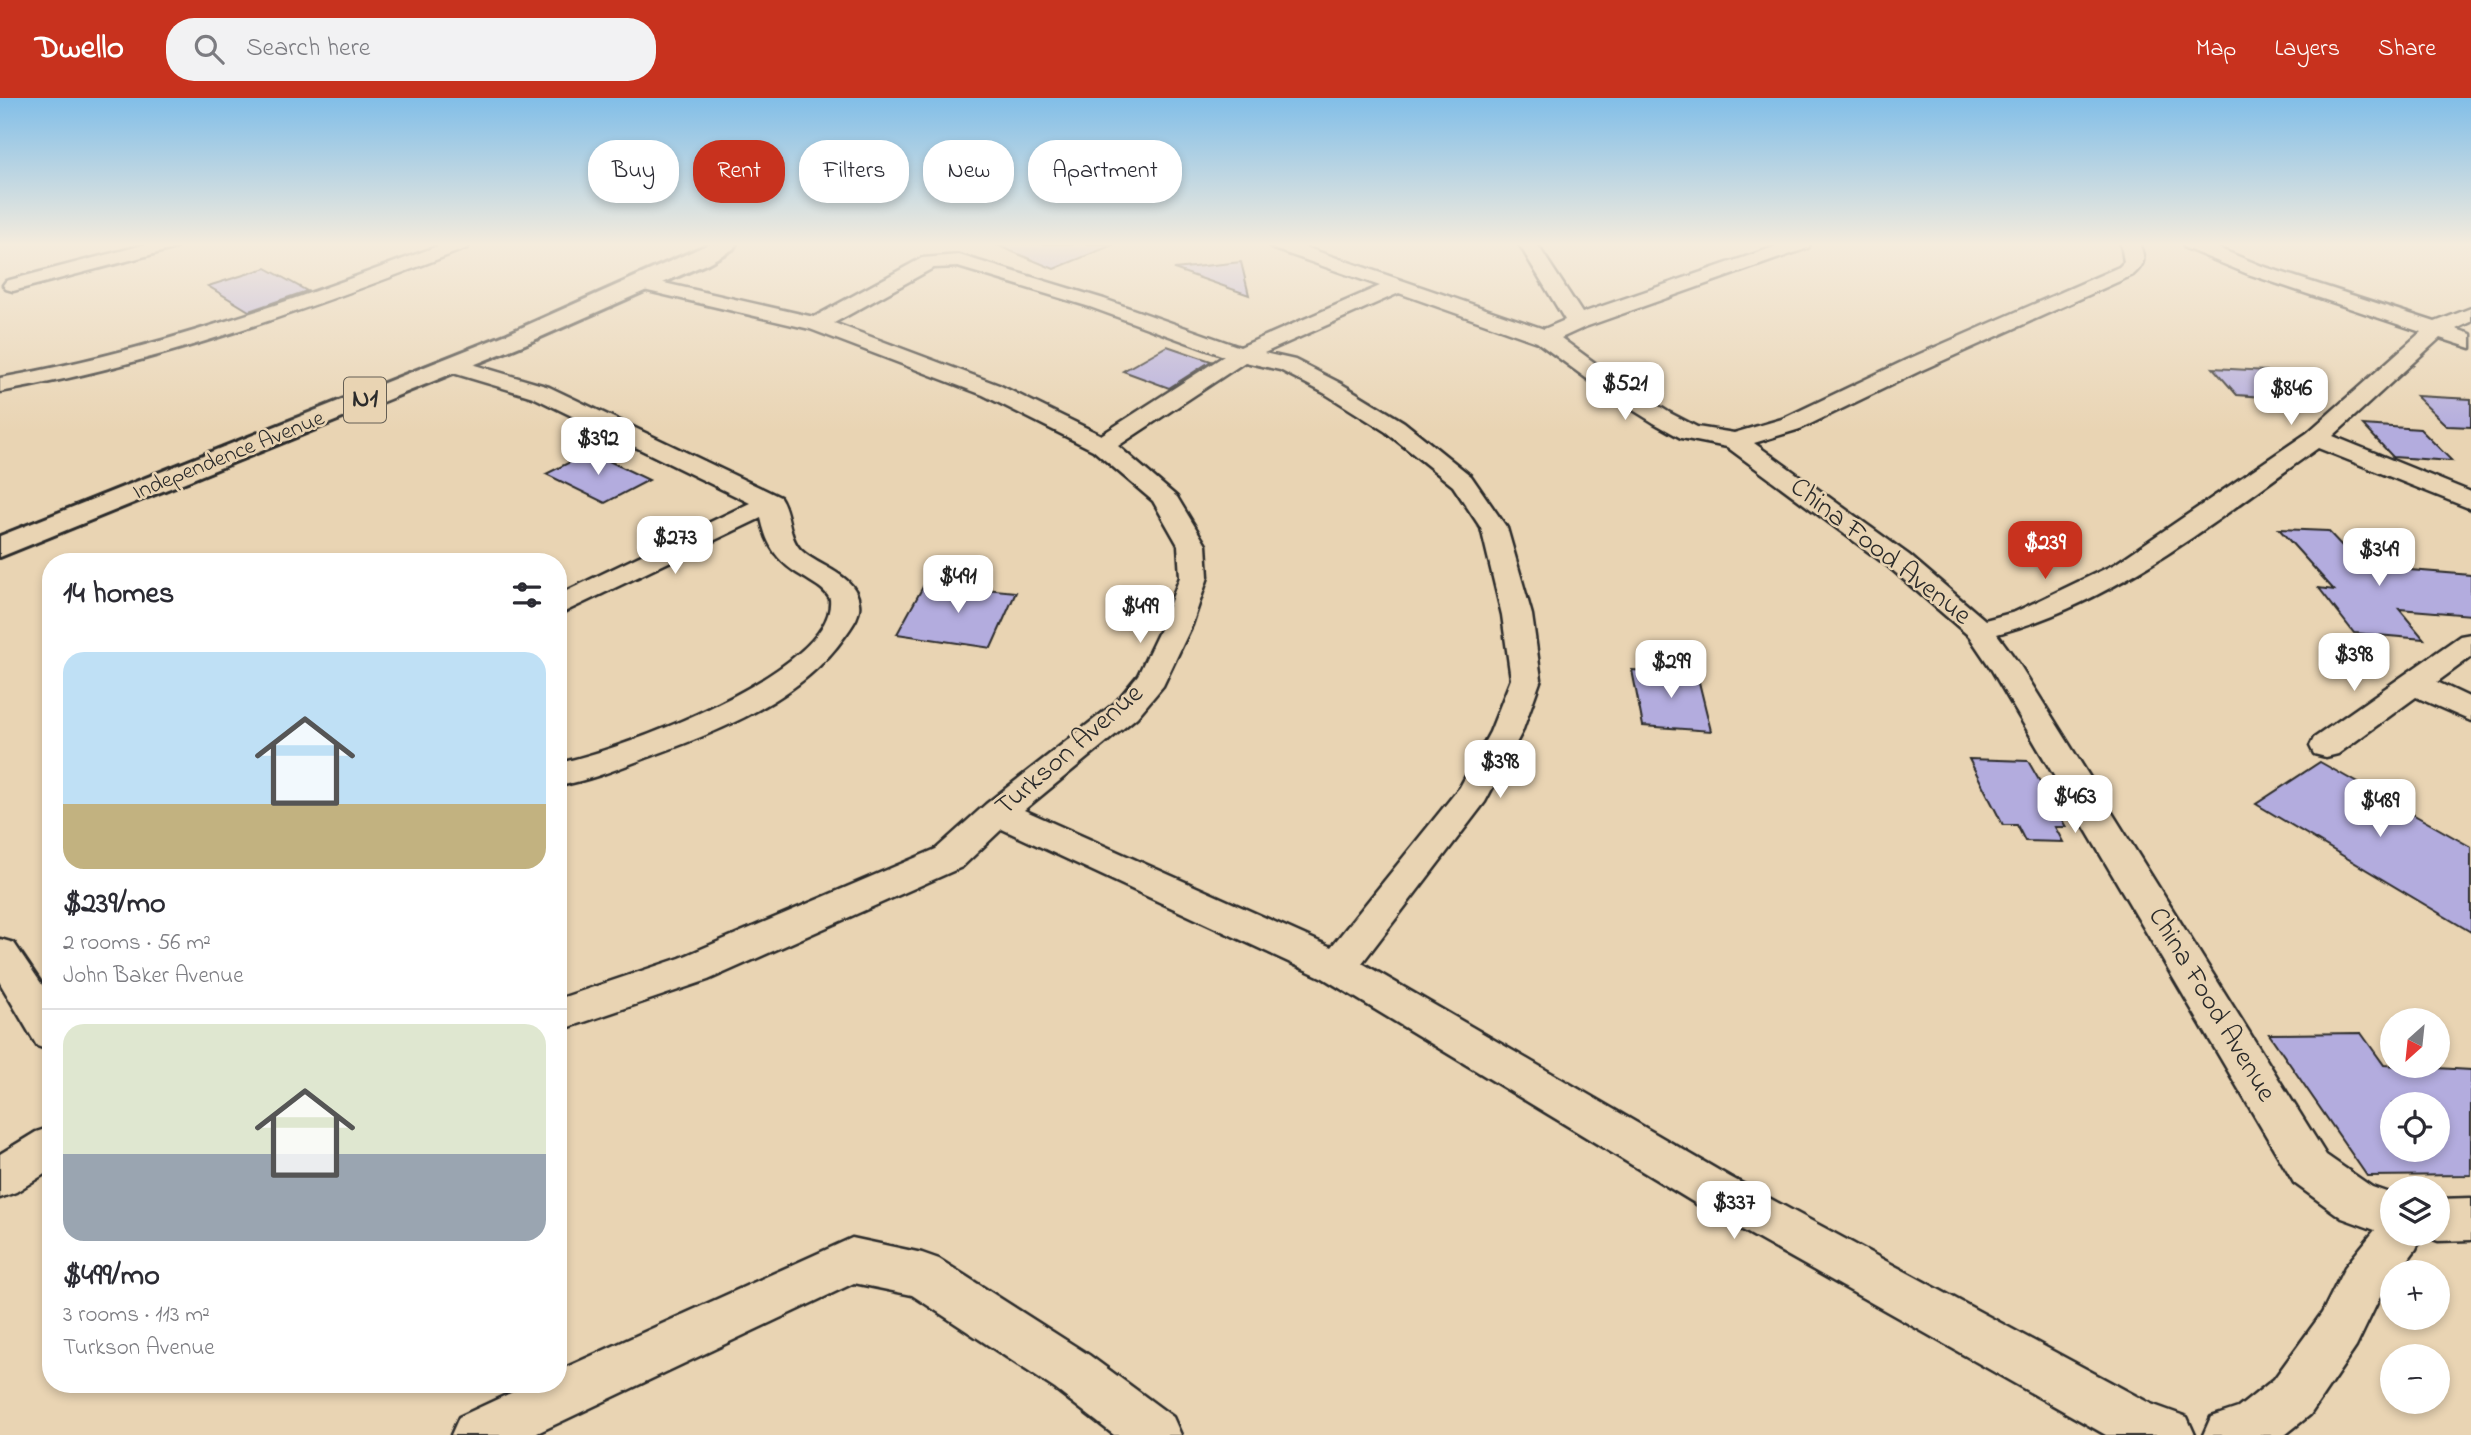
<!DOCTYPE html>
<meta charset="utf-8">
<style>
:root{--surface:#fff;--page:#f2f2f3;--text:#2b2b33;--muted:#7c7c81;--line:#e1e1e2;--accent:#c8321e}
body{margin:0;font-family:"Indie Flower",sans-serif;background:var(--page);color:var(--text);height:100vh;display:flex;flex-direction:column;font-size:26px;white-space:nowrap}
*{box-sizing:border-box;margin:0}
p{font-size:23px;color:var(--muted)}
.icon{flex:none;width:38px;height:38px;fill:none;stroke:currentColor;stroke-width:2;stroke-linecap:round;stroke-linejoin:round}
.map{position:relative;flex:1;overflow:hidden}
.details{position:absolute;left:42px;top:455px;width:525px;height:840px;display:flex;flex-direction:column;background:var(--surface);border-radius:28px;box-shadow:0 4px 10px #0003}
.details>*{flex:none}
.guide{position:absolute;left:588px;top:42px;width:665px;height:63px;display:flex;gap:14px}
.needle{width:46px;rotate:207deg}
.buttons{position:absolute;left:2380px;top:910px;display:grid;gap:14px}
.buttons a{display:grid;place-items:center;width:70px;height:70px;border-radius:50%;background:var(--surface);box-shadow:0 4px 10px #0003;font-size:35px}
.price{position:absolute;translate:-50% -60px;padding:0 16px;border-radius:14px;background:#fff;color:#222;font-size:23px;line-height:46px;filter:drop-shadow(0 2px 4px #0008)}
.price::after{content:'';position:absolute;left:50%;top:42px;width:21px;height:16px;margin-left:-10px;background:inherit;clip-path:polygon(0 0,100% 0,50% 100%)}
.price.selected{background:var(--accent);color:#fff}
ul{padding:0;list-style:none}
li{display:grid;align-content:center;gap:14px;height:371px;padding:0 21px}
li+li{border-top:2px solid var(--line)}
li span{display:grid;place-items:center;height:217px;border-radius:21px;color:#555}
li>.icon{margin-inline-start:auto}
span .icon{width:126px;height:126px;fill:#fffc;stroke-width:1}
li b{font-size:30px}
h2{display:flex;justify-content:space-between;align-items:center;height:84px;padding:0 21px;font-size:30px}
.tag{padding:0 24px;border-radius:28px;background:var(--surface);box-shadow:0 4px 10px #0003;font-size:24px;line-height:63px}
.tag.selected{background:var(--accent);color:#fff}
header{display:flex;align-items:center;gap:42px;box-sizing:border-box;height:98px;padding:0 35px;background:var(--accent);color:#fff}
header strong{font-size:33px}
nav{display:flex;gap:38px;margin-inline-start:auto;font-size:24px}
.search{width:490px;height:63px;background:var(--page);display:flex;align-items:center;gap:18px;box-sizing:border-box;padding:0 24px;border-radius:28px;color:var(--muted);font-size:26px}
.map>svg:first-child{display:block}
</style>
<header>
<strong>Dwello</strong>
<div class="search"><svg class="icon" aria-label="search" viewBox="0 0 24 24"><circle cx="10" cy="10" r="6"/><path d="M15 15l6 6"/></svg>Search here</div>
<nav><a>Map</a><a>Layers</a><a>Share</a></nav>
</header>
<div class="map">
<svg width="2471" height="1337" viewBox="0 0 2471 1337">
<rect width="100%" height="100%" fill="#e9d4b3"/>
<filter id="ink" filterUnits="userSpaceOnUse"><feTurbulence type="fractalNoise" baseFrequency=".0143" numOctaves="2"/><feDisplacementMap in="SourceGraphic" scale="14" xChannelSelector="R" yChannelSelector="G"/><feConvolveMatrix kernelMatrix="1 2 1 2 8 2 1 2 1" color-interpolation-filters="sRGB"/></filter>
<g filter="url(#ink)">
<path fill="#b3acde" stroke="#2b2b2b" stroke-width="2" fill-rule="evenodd" d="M994 146H1115L1054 171Z
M1241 164 1249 197 1174 171Z
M266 170 307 193 249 213 208 188Z
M1167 248 1211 263 1169 290 1123 273Z
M2213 270 2267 273 2292 301 2237 297Z
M2416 298 2471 301V329L2447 328Z
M2363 327 2420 331 2452 363 2393 359Z
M590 354 649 382 605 405 546 376Z
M2279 431 2328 433 2361 468 2471 477V517L2399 511 2424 541 2354 535 2319 490 2334 492Z
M925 485 1016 494 991 550 897 536Z
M1632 572 1697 576 1711 633 1643 628Z
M1969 661 2028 663 2066 729H2055L2063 744 2025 743 2017 727H2003Z
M2320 664 2471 749V834L2256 706Z
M2361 935 2384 967 2471 972V1077L2367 1078 2269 936ZM2392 1006H2438V1052H2392Z"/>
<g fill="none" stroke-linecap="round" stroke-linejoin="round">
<defs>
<path id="minor" d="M147 146H179L176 150 13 193 6 191 3 187 6 183Z
M443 146H470L467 150C314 209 162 265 0 294V280C153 253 298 201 443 146Z
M1269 146H1296L1544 231 1565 222 1519 146H1537L1582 215 1783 146H1810L1808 150 1585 229 1561 240 1625 287 1670 315 1697 329 1734 335 1782 321 1906 262 2119 169 2124 164 2121 146H2139C2146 161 2145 166 2133 177L1922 272 1800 331 1754 345 1909 457 1985 522 2015 514 2115 466 2307 335 2421 234 2248 176 2185 150 2183 146H2208L2262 168 2435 224 2471 210V224L2456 231 2471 236V250L2440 240 2333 338 2471 394V411L2318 350C2218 420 2118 504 1997 536L2019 566 2326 1057 2372 1089 2392 1096V1136H2438V1101L2471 1100V1142L2438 1143 2422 1137 2416 1151 2399 1174H2392V1183L2379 1201 2356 1249 2310 1317 2285 1337H2203L2211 1319 2238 1310 2274 1281 2322 1215 2345 1169 2375 1132 2342 1120 2294 1085 1990 569 1969 538 1889 469 1727 349 1681 340 1654 325 1609 297 1537 244 1399 195 1264 255 1295 262 1340 285 1404 324 1471 378 1507 430 1532 517 1541 581 1522 634 1485 704 1362 865 1730 1079 2151 1306 2187 1319 2195 1337H2106L1698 1107 1323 880 1002 731 962 769 708 882 558 933V901L680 860 936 751 986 706 1115 605 1138 577 1162 527 1180 479 1178 447 1153 403 1093 352 983 297 810 231 635 190 632 186 635 182 642 180 814 219 922 160 959 157 1104 201 1240 249 1380 188 1271 150ZM958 169 1090 209 1224 258 1101 337 999 287 834 225 933 170ZM1245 264 1280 272 1324 295 1386 334 1453 388 1481 430 1502 517 1511 581 1490 634 1460 689 1331 849 1024 712 1137 619 1163 588 1192 527 1208 479 1206 447 1177 399 1118 348Z
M451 260 549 289 780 399C791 415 787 439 802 453 819 469 857 477 859 505 861 517 852 528 845 538 801 601 724 631 654 657 622 669 592 682 558 688V665C616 654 837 573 830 501 825 491 814 486 805 480 779 466 767 449 761 420L558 517V497L750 405 533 299 443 272 440 267 443 262Z
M2471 536V559L2437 584 2471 600V623L2416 599 2338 656 2326 659 2314 656 2310 648 2314 640 2460 538Z
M0 841 14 845 51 900V953L37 948 0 885Z
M51 1029V1072L16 1094 0 1100V1056L36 1034Z
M852 1140 922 1155 939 1161 1089 1257 1173 1319 1181 1337H1114L1055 1291 912 1197 854 1185 533 1337H451L459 1319 530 1286H558V1273Z"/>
<path id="highway" d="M709 146H736L733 151 708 165 525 246 0 459V438L507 236Z"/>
</defs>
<use href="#minor" stroke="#2b2b2b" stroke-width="5"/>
<use href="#highway" stroke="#2b2b2b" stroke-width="6"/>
<use href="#minor" fill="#e9d4b3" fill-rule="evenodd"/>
<use href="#highway" fill="#e9d4b3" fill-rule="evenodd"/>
</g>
</g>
<linearGradient id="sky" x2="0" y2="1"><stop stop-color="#81bee8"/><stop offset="0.44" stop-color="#f5ecdd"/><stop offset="1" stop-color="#f5ecdd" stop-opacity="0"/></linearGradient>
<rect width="2471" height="333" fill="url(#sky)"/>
<g text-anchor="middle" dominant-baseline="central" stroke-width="5" stroke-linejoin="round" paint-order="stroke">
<g font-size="23" fill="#2b2b2b" stroke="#e9d4b3">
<text transform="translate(229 358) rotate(-22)">Independence Avenue</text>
</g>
<rect fill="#e9d4b3" stroke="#645e54" stroke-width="2" x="344" y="279.5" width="42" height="45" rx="5"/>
<g font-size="26" font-weight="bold" fill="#2b2b2b">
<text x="365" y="302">N1</text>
</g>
<g font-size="28" fill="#2b2b2b" stroke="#e9d4b3">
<text transform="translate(1880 454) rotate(38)">China Food Avenue</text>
<text transform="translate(1070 653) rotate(-41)">Turkson Avenue</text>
<text transform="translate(2211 907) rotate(59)">China Food Avenue</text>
</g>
</g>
</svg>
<div class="buttons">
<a><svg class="needle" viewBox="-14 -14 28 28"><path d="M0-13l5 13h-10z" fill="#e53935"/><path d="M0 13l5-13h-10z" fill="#7c7c81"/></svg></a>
<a><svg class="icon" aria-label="locate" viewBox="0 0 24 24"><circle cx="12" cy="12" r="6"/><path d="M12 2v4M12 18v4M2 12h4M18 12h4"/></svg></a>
<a><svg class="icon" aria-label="layers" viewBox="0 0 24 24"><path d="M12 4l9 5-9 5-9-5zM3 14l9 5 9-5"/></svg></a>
<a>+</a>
<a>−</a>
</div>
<b class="price" style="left:1625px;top:324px">$521</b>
<b class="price" style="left:2291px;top:329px">$846</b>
<b class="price" style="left:598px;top:379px">$392</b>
<b class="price" style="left:675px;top:478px">$273</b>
<b class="price selected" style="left:2045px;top:483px">$239</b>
<b class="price" style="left:2379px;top:490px">$349</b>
<b class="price" style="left:958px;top:517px">$491</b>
<b class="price" style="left:1140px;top:547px">$499</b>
<b class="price" style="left:2354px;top:595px">$398</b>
<b class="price" style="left:1671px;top:602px">$299</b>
<b class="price" style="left:1500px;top:702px">$398</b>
<b class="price" style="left:2075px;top:737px">$463</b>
<b class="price" style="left:2380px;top:741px">$489</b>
<b class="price" style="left:1734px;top:1143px">$337</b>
<div class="guide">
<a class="tag">Buy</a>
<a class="tag selected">Rent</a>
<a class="tag">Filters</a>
<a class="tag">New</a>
<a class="tag">Apartment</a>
</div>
<section class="details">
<h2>14 homes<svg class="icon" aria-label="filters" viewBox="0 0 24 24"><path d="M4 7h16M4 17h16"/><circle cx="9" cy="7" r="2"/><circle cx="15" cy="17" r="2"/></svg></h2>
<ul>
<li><span style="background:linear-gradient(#bfe0f5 70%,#c2b280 0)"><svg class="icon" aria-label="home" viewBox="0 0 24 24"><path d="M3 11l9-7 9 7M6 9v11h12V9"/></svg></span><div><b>$239/mo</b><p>2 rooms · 56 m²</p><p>John Baker Avenue</p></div></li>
<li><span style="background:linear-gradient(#dfe7d0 60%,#9aa5b1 0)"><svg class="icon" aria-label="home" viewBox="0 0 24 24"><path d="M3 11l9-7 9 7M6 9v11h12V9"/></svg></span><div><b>$499/mo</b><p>3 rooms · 113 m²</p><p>Turkson Avenue</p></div></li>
</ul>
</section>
</div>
